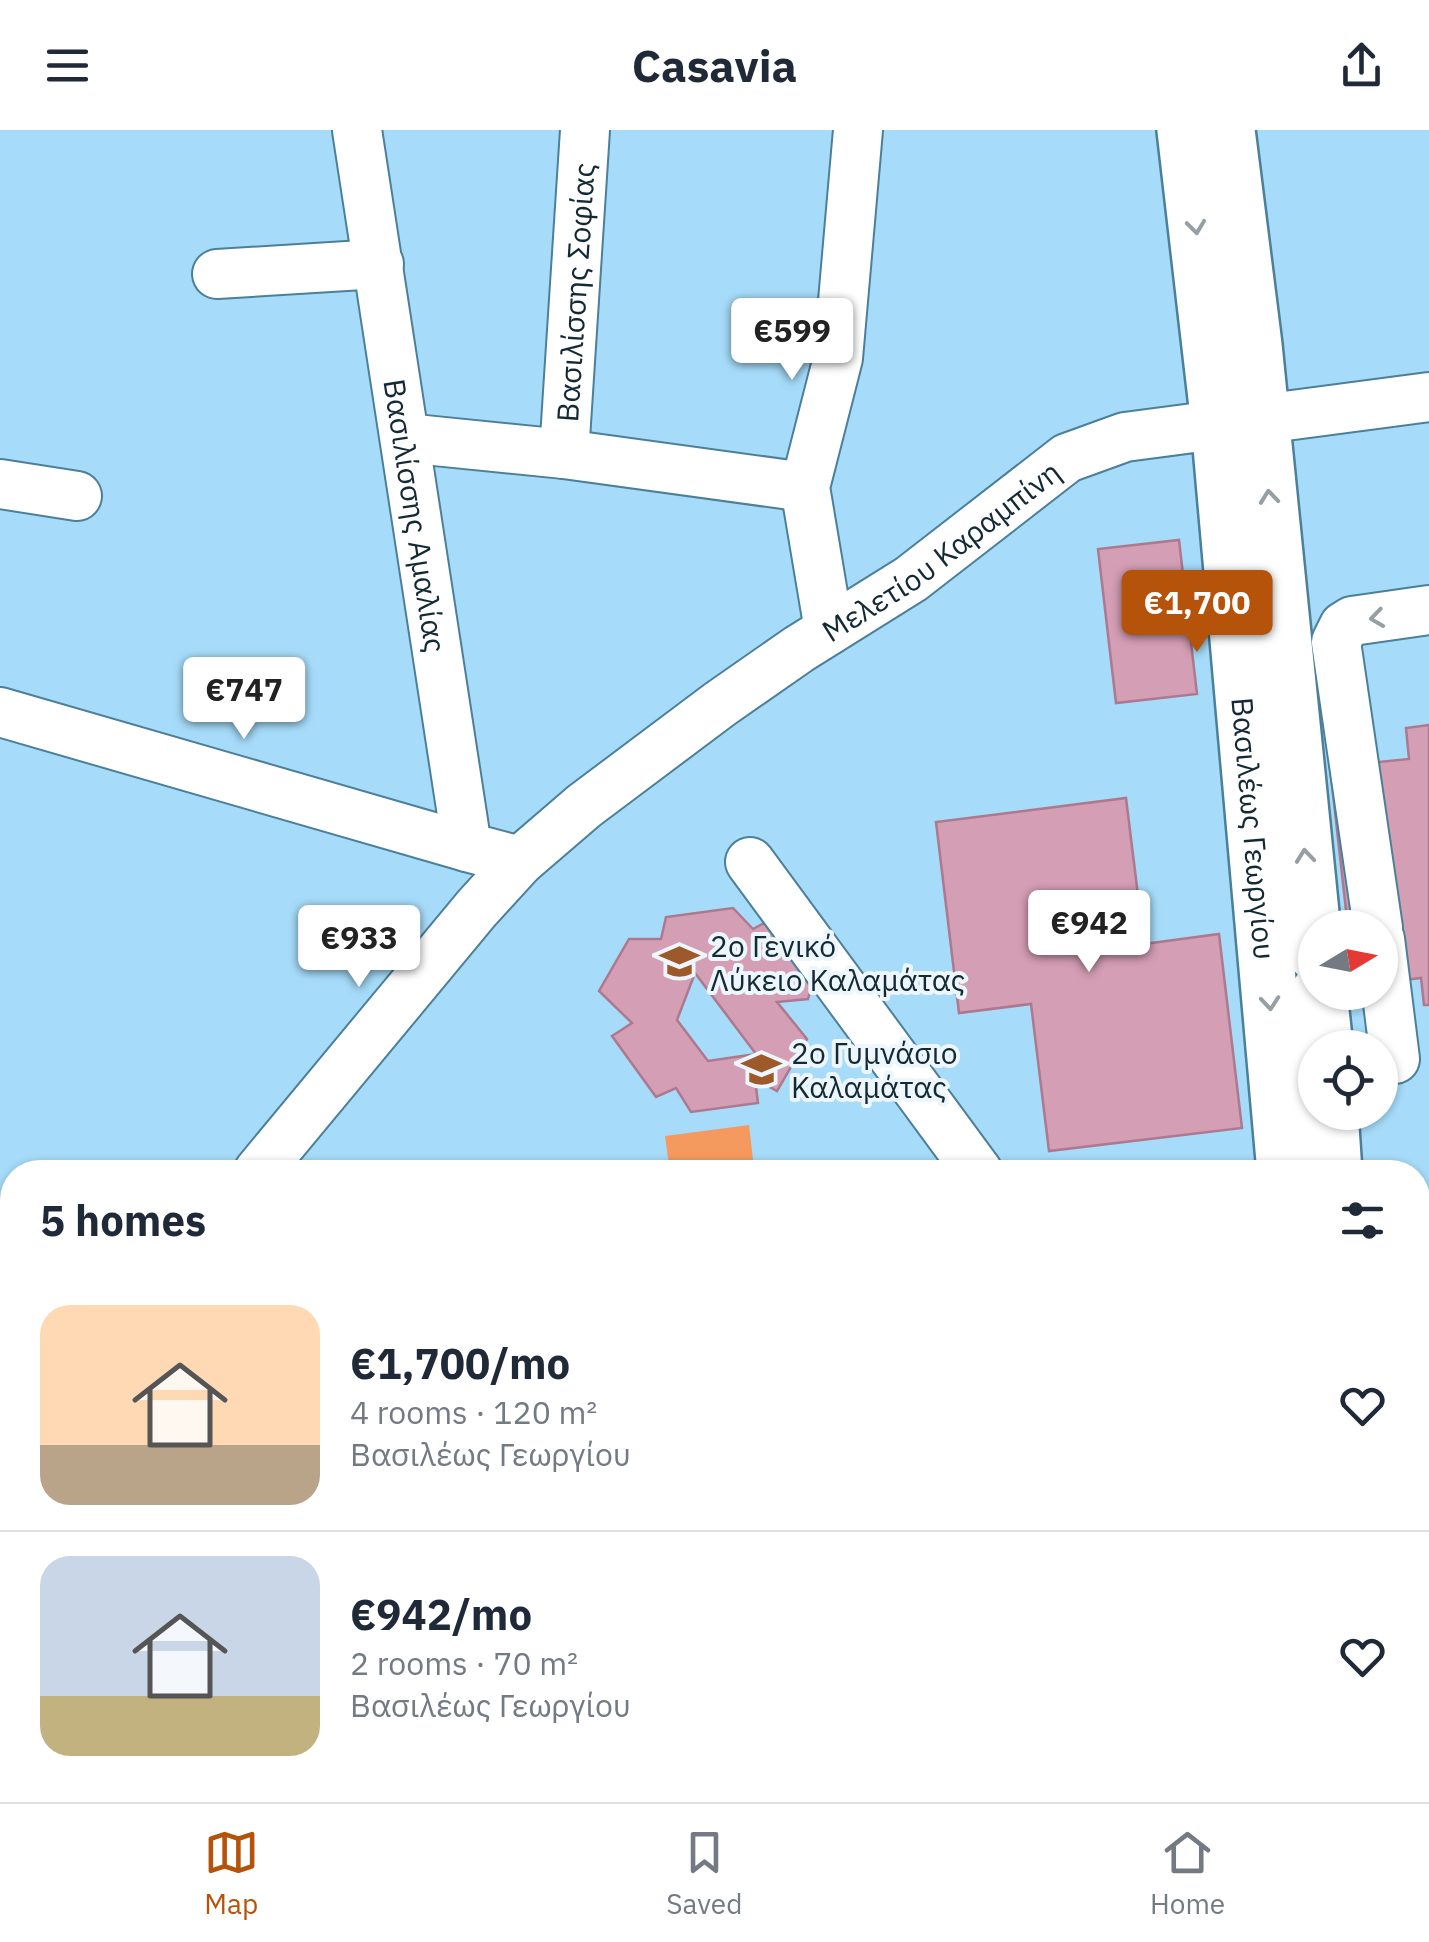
<!DOCTYPE html>
<meta charset="utf-8">
<style>
:root{--surface:#fff;--page:#f2f2f3;--text:#1f2937;--muted:#747a83;--line:#e0e1e3;--accent:#b45309}
body{margin:0;font-family:"IBM Plex Sans",sans-serif;background:var(--page);color:var(--text);height:100vh;display:flex;flex-direction:column;font-size:38px;white-space:nowrap}
*{box-sizing:border-box;margin:0}
p{font-size:32px;color:var(--muted)}
.icon{flex:none;width:55px;height:55px;fill:none;stroke:currentColor;stroke-width:2;stroke-linecap:round;stroke-linejoin:round}
.map{position:relative;flex:1;overflow:hidden}
.drawer{position:absolute;left:0px;top:1030px;width:1430px;height:642px;display:flex;flex-direction:column;background:var(--surface);border-radius:40px 40px 0 0;box-shadow:0 2px 8px #0004}
.drawer>*{flex:none}
.needle{width:65px;rotate:80deg}
.tools{position:absolute;left:1298px;top:780px;display:grid;gap:20px}
.tools a{display:grid;place-items:center;width:100px;height:100px;border-radius:50%;background:var(--surface);box-shadow:0 2px 8px #0004;font-size:50px}
.price{position:absolute;translate:-50% -85px;padding:0 22px;border-radius:10px;background:#fff;color:#222;font-size:32px;line-height:65px;filter:drop-shadow(0 2px 5px #0008)}
.price::after{content:'';position:absolute;left:50%;top:60px;width:30px;height:22px;margin-left:-15px;background:inherit;clip-path:polygon(0 0,100% 0,50% 100%)}
.price.selected{background:var(--accent);color:#fff}
ul{padding:0;list-style:none}
li{display:flex;align-items:center;gap:30px;height:250px;padding:0 40px}
li+li{border-top:2px solid var(--line)}
li span{display:grid;place-items:center;flex:none;width:280px;height:200px;border-radius:30px;color:#555}
li>.icon{margin-inline-start:auto}
span .icon{width:120px;height:120px;fill:#fffc;stroke-width:1}
li b{font-size:42px}
h2{display:flex;justify-content:space-between;align-items:center;height:120px;padding:0 40px;font-size:42px}
header{display:flex;justify-content:space-between;align-items:center;height:130px;padding:0 40px;background:var(--surface);font-size:45px;font-weight:700}
.dock{display:flex;justify-content:space-around;align-items:center;height:140px;border-top:2px solid var(--line);background:var(--surface);font-size:28px;color:var(--muted)}
.dock a{display:grid;justify-items:center;gap:5px}
.dock .selected{color:var(--accent)}
.map>svg:first-child{display:block}
</style>
<header><svg class="icon" aria-label="menu" viewBox="0 0 24 24"><path d="M4 6h16M4 12h16M4 18h16"/></svg>Casavia<svg class="icon" aria-label="share" viewBox="0 0 24 24"><path d="M12 15V3M7 8l5-5 5 5M5 13v7h14v-7"/></svg></header>
<div class="map">
<svg width="1429" height="1672" viewBox="0 0 1429 1672">
<rect width="100%" height="100%" fill="#a6dcfa"/>
<path fill="#f49a5f" d="M749 995 754 1038 670 1042 665 1006Z"/>
<path fill="#d49eb4" stroke="#ac798e" stroke-width="2.5" fill-rule="evenodd" d="M1179 410 1197 564 1116 573 1098 419Z
M1429 595V875H1424L1421 848 1380 853V798H1348L1330 637 1409 629 1406 598Z
M1126 668 1144 814 1219 804 1242 998 1049 1021 1031 874 959 883 936 692Z
M733 778 753 799 768 791 813 852 808 869 777 872 807 909 777 961 755 949 758 973 691 982 676 958 656 967 612 906 632 893 599 861 629 809H661L666 787ZM695 843 756 924 708 931 677 890Z
M1429 1139V1208L1418 1209V1140Z
M1429 1402V1448L1418 1440V1419Z"/>
<g fill="none" stroke-linecap="round" stroke-linejoin="round">
<defs>
<g id="minor">
<path id="s1" d="M357 0 467 717 520 731"/>
<path d="M217 144 379 134"/>
<path d="M405 308 564 324 805 357"/>
<path id="s2" d="M564 324 585 0"/>
<path d="M0 354 77 366"/>
<path d="M829 500 805 357 838 228 858 0"/>
<path d="M0 582 467 717"/>
<path d="M750 732 978 1042"/>
<path d="M1378 798 1336 512 1344 496 1352 491 1429 480"/>
<path d="M1380 809 1395 929"/>
<path id="s3" d="M258 1042 477 778 520 731 584 676 720 574 799 519 911 449 1067 328 1125 307 1429 267"/>
<path d="M0 1096 12 1186"/>
<path d="M83 1660 84 1672"/>
<path d="M1046 1672C1068 1666 1085 1660 1106 1672"/>
<path d="M1199 1672 1207 1660"/>
</g>
<g id="major">
<path id="s4" d="M1185 0 1219 294 1285 1042"/>
<path d="M1227 0 1254 215 1315 823"/>
<path d="M1319 862 1325 918"/>
<path d="M1330 982 1334 1042"/>
<path d="M1418 1342 1429 1325"/>
<path d="M1418 1543 1429 1559"/>
<path d="M1418 1616 1429 1633"/>
</g>
</defs>
<use href="#minor" stroke="#4b7f9a" stroke-width="52"/>
<use href="#major" stroke="#4b7f9a" stroke-width="60"/>
<use href="#minor" stroke="#fff" stroke-width="48"/>
<use href="#major" stroke="#fff" stroke-width="55"/>
</g>
<defs><path id="oneway-chevron" d="M-2-3.5L2.5 0L-2 3.5" fill="none" stroke-width="1.6" stroke-linecap="round" stroke-linejoin="round" transform="scale(2.5)"/></defs>
<g stroke="#959fa4">
<use href="#oneway-chevron" transform="translate(1196 97) rotate(83)"/>
<use href="#oneway-chevron" transform="translate(1269 367) rotate(-96)"/>
<use href="#oneway-chevron" transform="translate(1377 488) rotate(172)"/>
<use href="#oneway-chevron" transform="translate(1305 726) rotate(-96)"/>
<use href="#oneway-chevron" transform="translate(1270 873) rotate(85)"/>
</g>
<defs>
<symbol id="school-bare" viewBox="-9 -9 18 18"><path d="M0-5L7-2L0 1L-7-2ZM-4 1L0 2.5L4 1V4Q0 6-4 4Z" fill="#9d592a" stroke="#ecf6fc" stroke-width="2.5" paint-order="stroke"/></symbol>
</defs>
<g fill-rule="evenodd">
<use href="#school-bare" x="652" y="804" width="55" height="55"/>
<use href="#school-bare" x="734" y="912" width="55" height="55"/>
</g>
<g text-anchor="middle" dominant-baseline="central" stroke-width="8" stroke-linejoin="round" paint-order="stroke">
<g font-size="30" fill="#132934" stroke="#ecf6fc">
<text stroke="none"><textPath href="#s2" startOffset="162">Βασιλίσσης Σοφίας</textPath></text>
<text stroke="none"><textPath href="#s1" startOffset="390">Βασιλίσσης Αμαλίας</textPath></text>
<text stroke="none"><textPath href="#s3" startOffset="930">Μελετίου Καραμπίνη</textPath></text>
<text stroke="none"><textPath href="#s4" startOffset="702">Βασιλέως Γεωργίου</textPath></text>
</g>
<g font-size="30" fill="#132934" stroke="#ecf6fc" text-anchor="start">
<text x="710" y="815">2ο Γενικό<tspan x="710" dy="34">Λύκειο Καλαμάτας</tspan></text>
<text x="791" y="922">2ο Γυμνάσιο<tspan x="791" dy="34">Καλαμάτας</tspan></text>
</g>
</g>
</svg>
<div class="tools">
<a><svg class="needle" viewBox="-14 -14 28 28"><path d="M0-13l5 13h-10z" fill="#e53935"/><path d="M0 13l5-13h-10z" fill="#747a83"/></svg></a>
<a><svg class="icon" aria-label="locate" viewBox="0 0 24 24"><circle cx="12" cy="12" r="6"/><path d="M12 2v4M12 18v4M2 12h4M18 12h4"/></svg></a>
</div>
<b class="price" style="left:792px;top:253px">€599</b>
<b class="price selected" style="left:1197px;top:525px">€1,700</b>
<b class="price" style="left:244px;top:612px">€747</b>
<b class="price" style="left:1089px;top:845px">€942</b>
<b class="price" style="left:359px;top:860px">€933</b>
<section class="drawer">
<h2>5 homes<svg class="icon" aria-label="filters" viewBox="0 0 24 24"><path d="M4 7h16M4 17h16"/><circle cx="9" cy="7" r="2"/><circle cx="15" cy="17" r="2"/></svg></h2>
<ul>
<li><span style="background:linear-gradient(#ffd9b3 70%,#b9a48a 0)"><svg class="icon" aria-label="home" viewBox="0 0 24 24"><path d="M3 11l9-7 9 7M6 9v11h12V9"/></svg></span><div><b>€1,700/mo</b><p>4 rooms · 120 m²</p><p>Βασιλέως Γεωργίου</p></div><svg class="icon" aria-label="heart" viewBox="0 0 24 24"><path d="M12 20l-8-8c-3-5 5-10 8-4 3-6 11-1 8 4z"/></svg></li>
<li><span style="background:linear-gradient(#c9d6e8 70%,#c2b280 0)"><svg class="icon" aria-label="home" viewBox="0 0 24 24"><path d="M3 11l9-7 9 7M6 9v11h12V9"/></svg></span><div><b>€942/mo</b><p>2 rooms · 70 m²</p><p>Βασιλέως Γεωργίου</p></div><svg class="icon" aria-label="heart" viewBox="0 0 24 24"><path d="M12 20l-8-8c-3-5 5-10 8-4 3-6 11-1 8 4z"/></svg></li>
</ul>
</section>
</div>
<nav class="dock">
<a class="selected"><svg class="icon" aria-label="map" viewBox="0 0 24 24"><path d="M3 6l6-2 6 2 6-2v14l-6 2-6-2-6 2zM9 4v14M15 6v14"/></svg>Map</a>
<a><svg class="icon" aria-label="saved" viewBox="0 0 24 24"><path d="M7 4h10v16l-5-4-5 4z"/></svg>Saved</a>
<a><svg class="icon" aria-label="home" viewBox="0 0 24 24"><path d="M3 11l9-7 9 7M6 9v11h12V9"/></svg>Home</a>
</nav>
